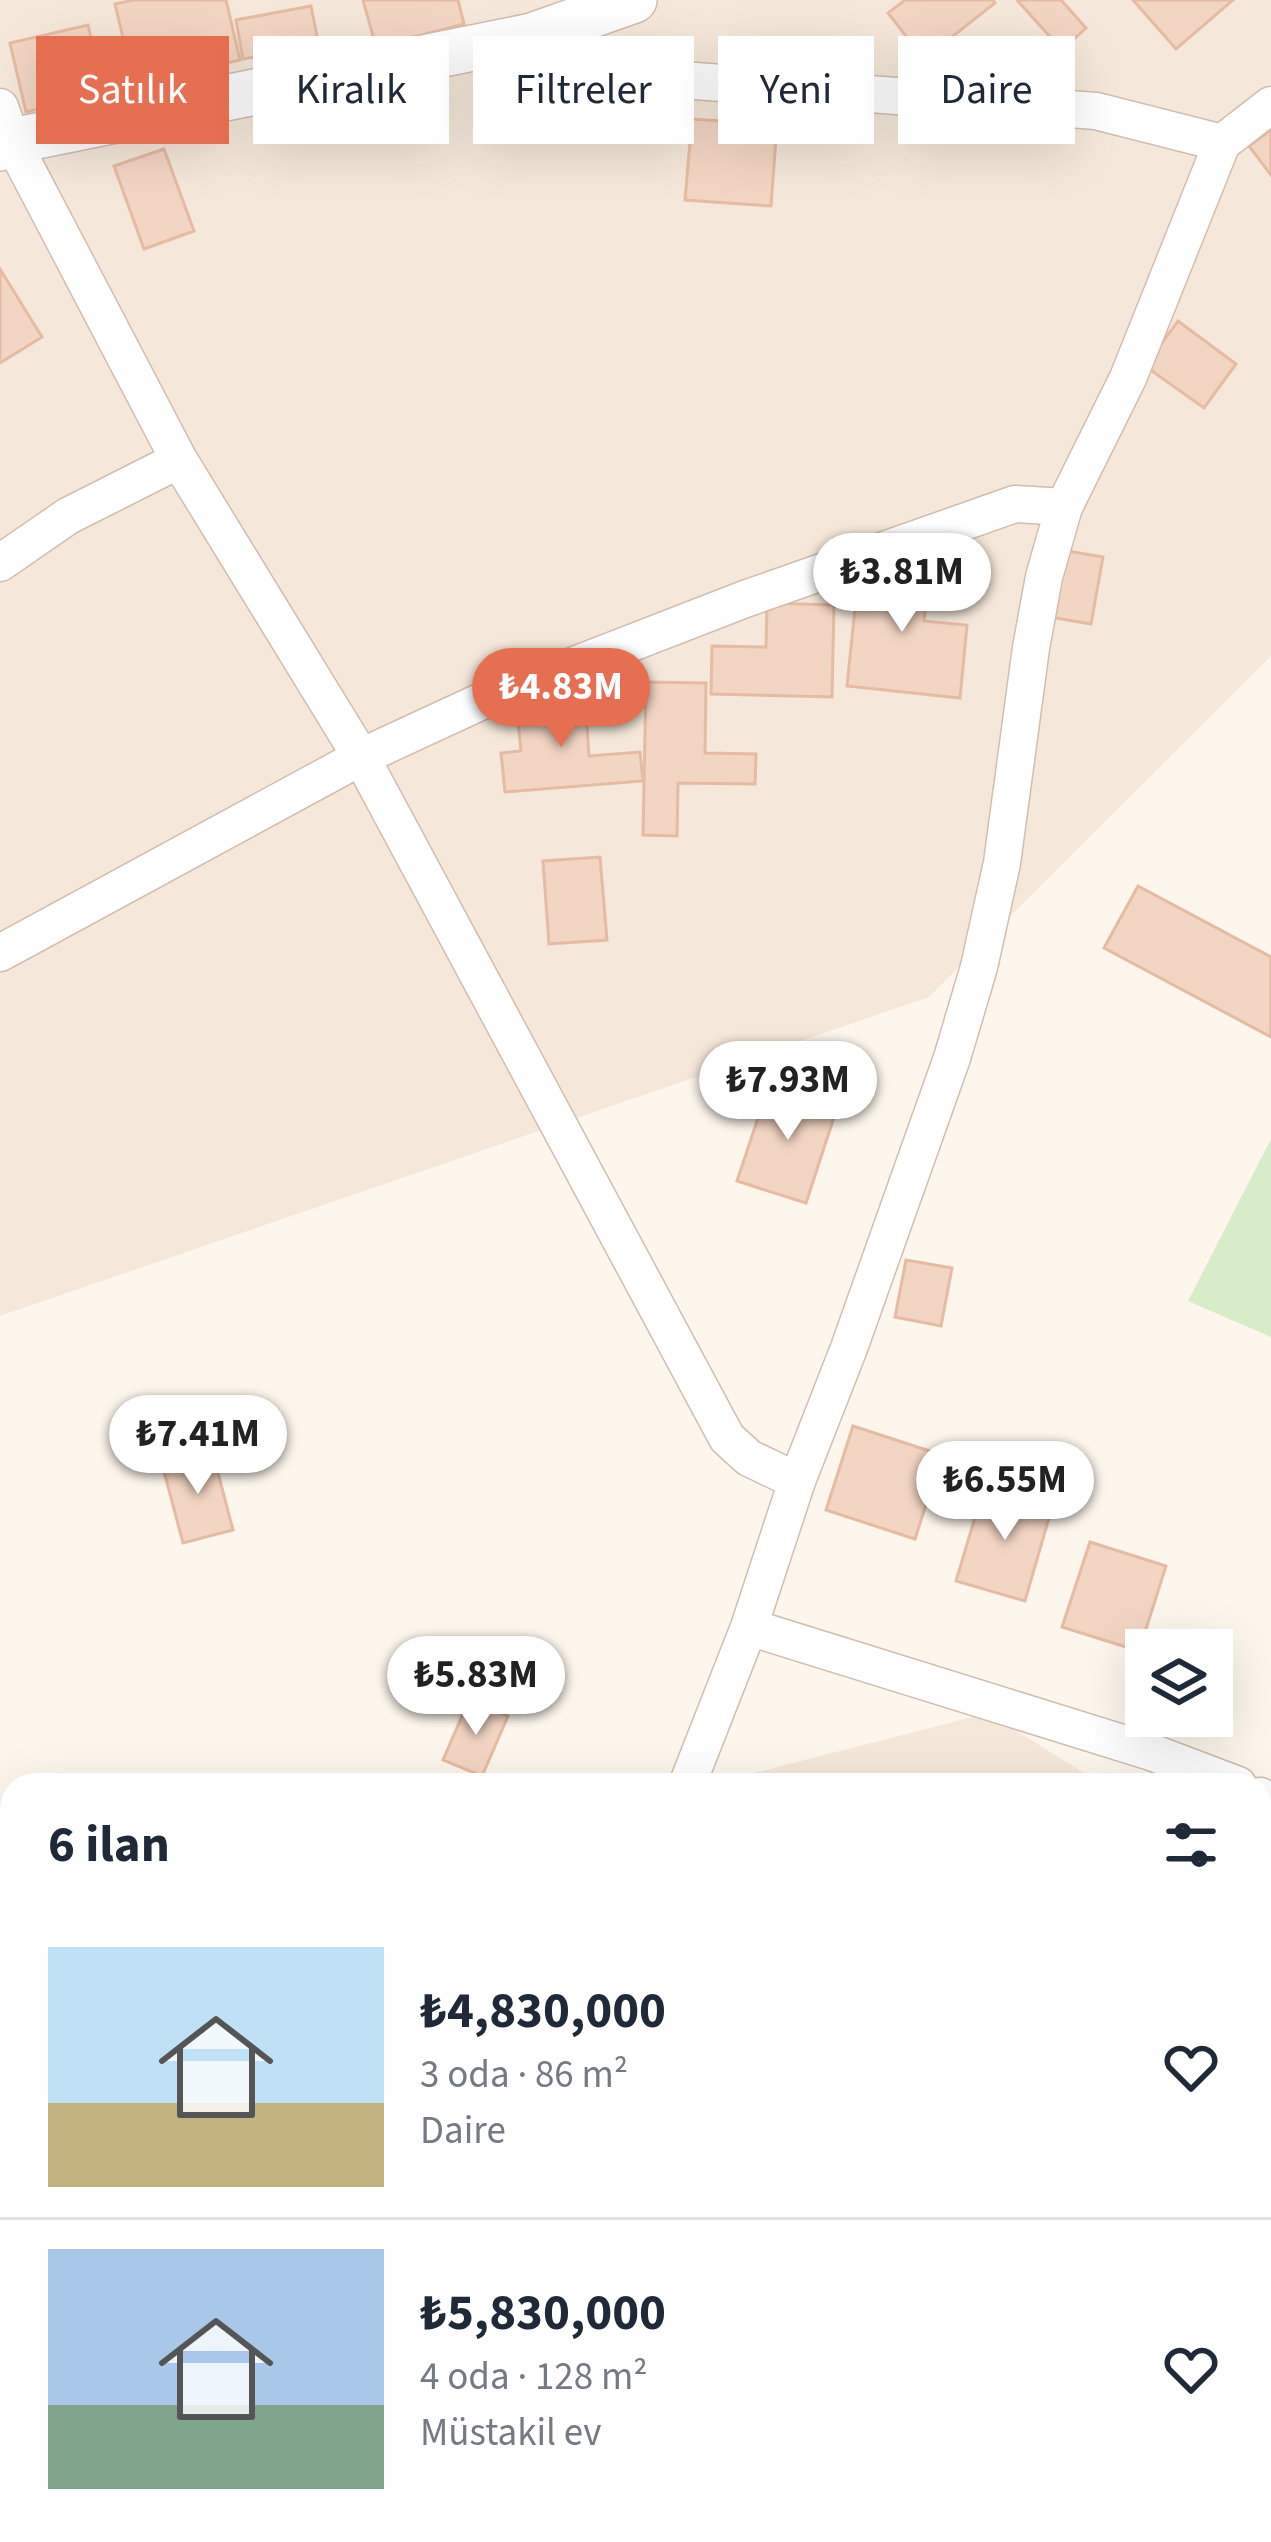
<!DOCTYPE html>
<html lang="tr">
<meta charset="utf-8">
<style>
:root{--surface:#fff;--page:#f6f6f7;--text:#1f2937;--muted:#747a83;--line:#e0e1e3;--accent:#e76f51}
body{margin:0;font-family:"Source Sans 3",sans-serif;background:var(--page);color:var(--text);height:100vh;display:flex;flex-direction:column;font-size:45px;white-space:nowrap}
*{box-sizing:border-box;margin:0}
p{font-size:39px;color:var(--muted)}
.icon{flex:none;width:66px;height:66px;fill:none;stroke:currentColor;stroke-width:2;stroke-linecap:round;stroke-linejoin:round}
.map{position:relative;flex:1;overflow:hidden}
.side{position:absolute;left:0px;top:1773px;width:1272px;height:771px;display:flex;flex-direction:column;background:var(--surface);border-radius:36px 36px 0 0;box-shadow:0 12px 48px #0002}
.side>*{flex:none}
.banner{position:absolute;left:36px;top:36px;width:1200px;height:108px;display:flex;gap:24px}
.buttons{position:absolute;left:1125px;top:1629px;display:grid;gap:24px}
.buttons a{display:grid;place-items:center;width:108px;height:108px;border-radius:0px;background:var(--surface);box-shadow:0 12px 48px #0002;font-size:60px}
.price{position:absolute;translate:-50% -102px;padding:0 27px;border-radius:42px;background:#fff;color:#222;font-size:39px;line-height:78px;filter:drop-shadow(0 3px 6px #0008)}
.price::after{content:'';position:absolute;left:50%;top:72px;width:36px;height:27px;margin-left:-18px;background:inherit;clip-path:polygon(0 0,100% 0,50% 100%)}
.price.current{background:var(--accent);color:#fff}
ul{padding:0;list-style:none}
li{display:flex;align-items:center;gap:36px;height:300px;padding:0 48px}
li+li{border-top:3px solid var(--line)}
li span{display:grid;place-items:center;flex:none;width:336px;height:240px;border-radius:0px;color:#555}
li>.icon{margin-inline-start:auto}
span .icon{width:144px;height:144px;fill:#fffc;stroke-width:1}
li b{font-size:51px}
h2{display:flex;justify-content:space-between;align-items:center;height:144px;padding:0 48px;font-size:51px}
.pill{padding:0 42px;border-radius:0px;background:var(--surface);box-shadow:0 12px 48px #0002;font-size:42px;line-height:108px}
.pill.current{background:var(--accent);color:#fff}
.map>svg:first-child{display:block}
</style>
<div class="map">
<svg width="1271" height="2542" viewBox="0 0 1271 2542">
<rect width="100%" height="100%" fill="#fdf6ec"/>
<path fill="#f5e8da" d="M0 0H1271V656L929 997 0 1316Z
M988 1713 1103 1785H708Z
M1260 1885 1271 1892V2542H260L265 2532H1260Z"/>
<path fill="#d8ecc9" d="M1271 1139V1337L1188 1301Z"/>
<path fill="#f3d5c3" stroke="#e6bba3" stroke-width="3" d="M134 0H226L240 60 134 85 115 4Z
M363 0H458L464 24 376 47Z
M905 0H993L995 3 924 59 888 13Z
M1017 0H1061L1086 28 1062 50Z
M1133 0H1233L1176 49Z
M311 6 319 46 243 59 236 20Z
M88 25 104 94 26 112 10 43Z
M692 119 777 125 771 206 685 200Z
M1271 130V175L1249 146Z
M164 149 194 231 144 249 114 166Z
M0 269 42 337 0 363Z
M1178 321 1236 364 1204 408 1145 366Z
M1062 550 1103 557 1091 624 1050 617Z
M860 560 930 567 924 621 967 625 960 698 847 686Z
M767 603 834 605 832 697 711 694 712 646 766 647Z
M646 682 706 683 705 753 756 754 755 784 678 783 677 836 643 835Z
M585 696 589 756 640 752 643 781 505 792 501 753 521 751 516 702Z
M600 857 607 940 549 944 543 861Z
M1138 886 1271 957V1037L1104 948Z
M770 1082 838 1105 806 1203 737 1181Z
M906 1260 952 1268 941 1326 895 1317Z
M853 1426 942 1455 915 1539 826 1510Z
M212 1450 233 1530 183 1543 162 1464Z
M985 1484 1053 1504 1025 1601 956 1581Z
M1090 1542 1166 1566 1139 1651 1062 1627Z
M469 1700 508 1716 482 1776 443 1760Z
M1260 2422 1271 2427V2504L1260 2500Z
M625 2532H652L685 2542H622Z
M984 2532H1018L1046 2542H981Z"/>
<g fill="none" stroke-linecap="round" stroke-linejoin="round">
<defs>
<path id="minor" d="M532 36 562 55 628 76 1096 111 1222 143 1271 105
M0 107 12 141 179 460 361 757 727 1438 749 1458 797 1481
M0 563 68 516 179 460
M0 953 361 757 482 701 745 599 1015 504 1064 507
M749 1627 1151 1752 1238 1785
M687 1785 749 1627 797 1481 849 1348 952 1058 979 967 1002 863 1031 648 1044 577 1064 507 1128 378 1222 143
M1260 1796 1271 1802
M0 2072 12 2069
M1260 2226 1271 2203
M372 2542 376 2532
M779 2542 782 2532
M1166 2542 1169 2532"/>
<path id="tertiary" d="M0 148 12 141 532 36 634 0"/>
</defs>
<use href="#minor" stroke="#d1beb0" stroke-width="39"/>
<use href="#tertiary" stroke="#d1beb0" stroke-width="48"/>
<use href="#minor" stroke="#fff" stroke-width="36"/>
<use href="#tertiary" stroke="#fff" stroke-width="45"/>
</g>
</svg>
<div class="buttons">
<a><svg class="icon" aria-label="layers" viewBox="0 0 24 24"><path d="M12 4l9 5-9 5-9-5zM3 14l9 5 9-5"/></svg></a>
</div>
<b class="price" style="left:902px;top:635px">₺3.81M</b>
<b class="price current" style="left:561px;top:750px">₺4.83M</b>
<b class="price" style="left:788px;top:1143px">₺7.93M</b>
<b class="price" style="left:198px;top:1497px">₺7.41M</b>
<b class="price" style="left:1005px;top:1543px">₺6.55M</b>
<b class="price" style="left:476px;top:1738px">₺5.83M</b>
<div class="banner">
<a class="pill current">Satılık</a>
<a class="pill">Kiralık</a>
<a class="pill">Filtreler</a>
<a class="pill">Yeni</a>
<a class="pill">Daire</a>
</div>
<section class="side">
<h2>6 ilan<svg class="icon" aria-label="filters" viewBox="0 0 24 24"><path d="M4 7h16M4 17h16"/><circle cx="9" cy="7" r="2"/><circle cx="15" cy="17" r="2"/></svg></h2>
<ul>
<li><span style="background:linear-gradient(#bfe0f5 65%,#c2b280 0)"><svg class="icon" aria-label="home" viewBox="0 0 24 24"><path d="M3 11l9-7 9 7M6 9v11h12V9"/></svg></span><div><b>₺4,830,000</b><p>3 oda · 86 m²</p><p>Daire</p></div><svg class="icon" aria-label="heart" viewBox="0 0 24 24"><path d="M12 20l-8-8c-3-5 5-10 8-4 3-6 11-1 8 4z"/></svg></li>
<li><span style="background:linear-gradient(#a9c7e8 65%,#7fa58c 0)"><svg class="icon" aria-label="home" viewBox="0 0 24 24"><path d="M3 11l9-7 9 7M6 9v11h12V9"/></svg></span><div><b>₺5,830,000</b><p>4 oda · 128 m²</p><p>Müstakil ev</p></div><svg class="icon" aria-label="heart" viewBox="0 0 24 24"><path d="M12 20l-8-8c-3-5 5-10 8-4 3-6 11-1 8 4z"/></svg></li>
</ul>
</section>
</div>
